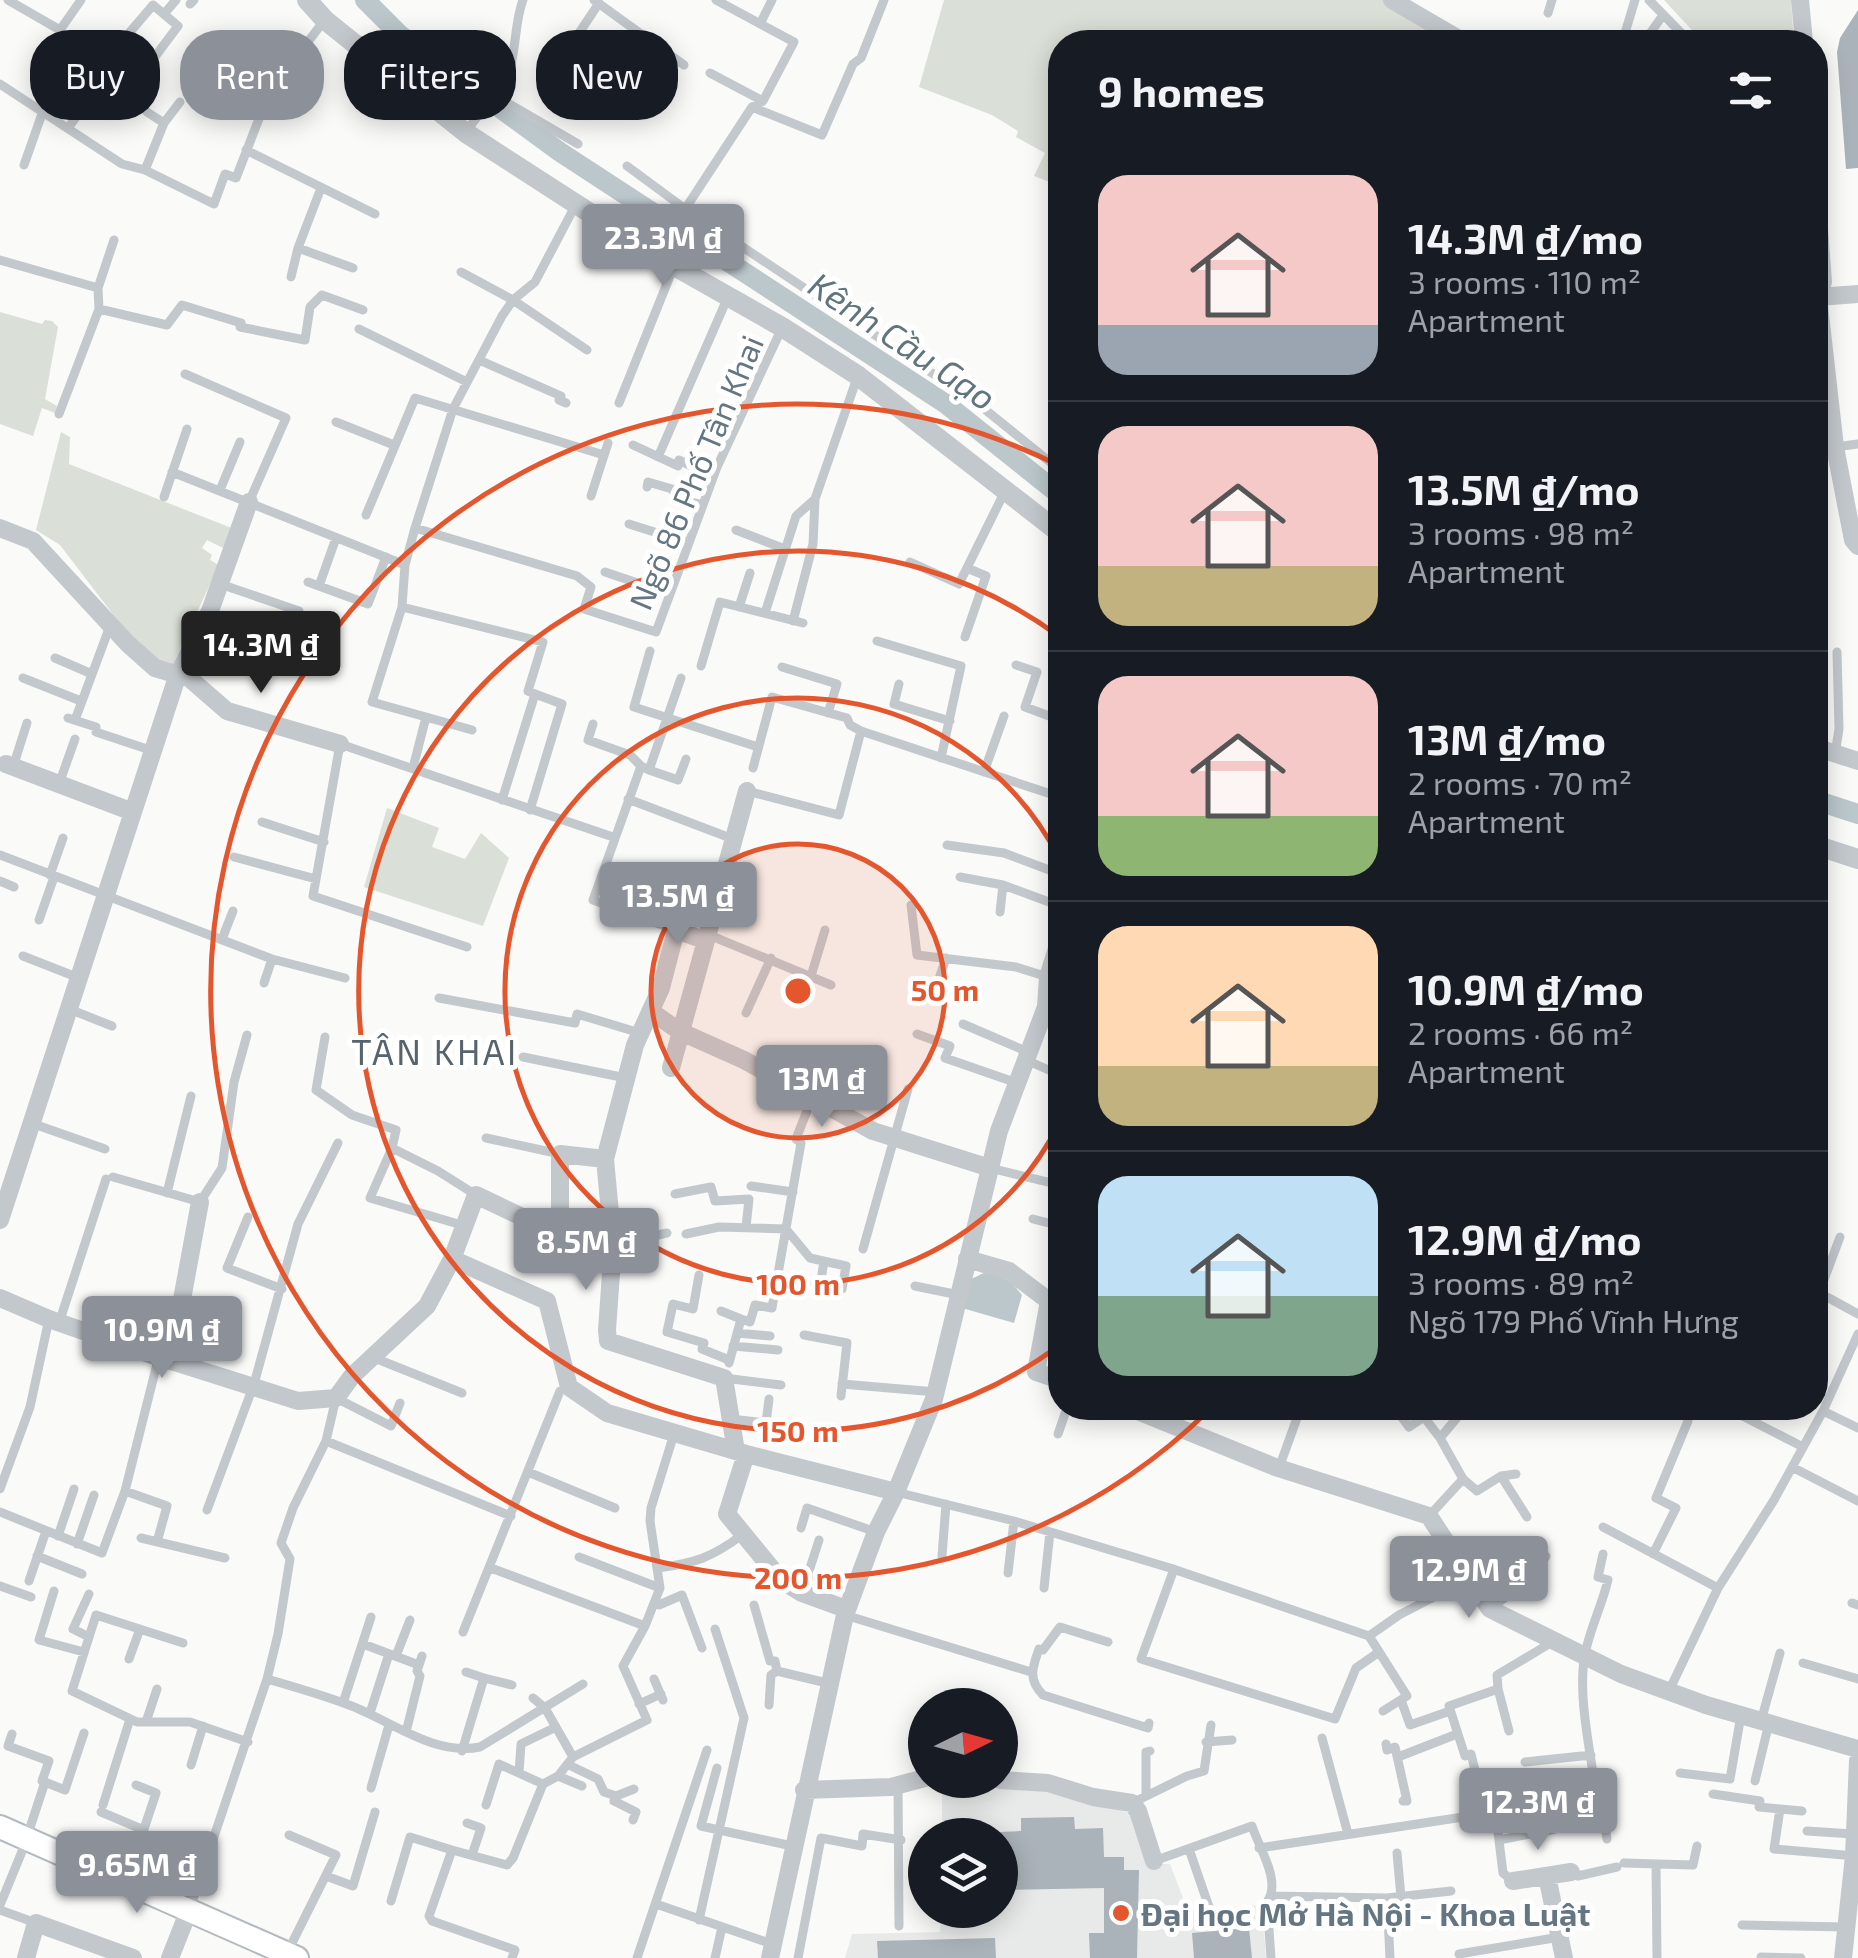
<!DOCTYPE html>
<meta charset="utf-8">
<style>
:root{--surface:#171b24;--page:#20242c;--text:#f1f3f6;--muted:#9ea1a6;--line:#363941;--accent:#8c9099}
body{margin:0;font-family:"Exo 2",sans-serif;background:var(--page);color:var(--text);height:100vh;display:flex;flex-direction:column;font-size:38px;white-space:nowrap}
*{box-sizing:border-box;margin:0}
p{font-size:32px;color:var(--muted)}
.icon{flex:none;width:55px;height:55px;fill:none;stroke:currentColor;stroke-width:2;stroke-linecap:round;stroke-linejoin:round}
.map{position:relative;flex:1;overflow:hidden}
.sheet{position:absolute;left:1048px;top:30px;width:780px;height:1390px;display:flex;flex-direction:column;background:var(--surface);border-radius:40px;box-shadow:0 5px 25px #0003}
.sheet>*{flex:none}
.top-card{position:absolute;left:30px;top:30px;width:868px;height:90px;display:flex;gap:20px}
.needle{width:65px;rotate:85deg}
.controls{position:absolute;left:908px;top:1688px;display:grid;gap:20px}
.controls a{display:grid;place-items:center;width:110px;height:110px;border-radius:50%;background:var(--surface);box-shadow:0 5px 25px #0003;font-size:50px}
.price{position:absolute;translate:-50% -85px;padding:0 22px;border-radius:10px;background:var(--accent);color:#fff;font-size:32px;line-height:65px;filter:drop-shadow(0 2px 5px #0008)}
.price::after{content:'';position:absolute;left:50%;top:60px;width:30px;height:22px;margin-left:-15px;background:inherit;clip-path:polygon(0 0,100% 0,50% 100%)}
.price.on{background:#222;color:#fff}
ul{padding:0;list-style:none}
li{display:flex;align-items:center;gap:30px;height:250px;padding:0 50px}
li+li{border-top:2px solid var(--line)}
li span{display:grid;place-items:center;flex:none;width:280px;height:200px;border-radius:30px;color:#555}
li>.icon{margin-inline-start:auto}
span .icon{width:120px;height:120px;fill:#fffc;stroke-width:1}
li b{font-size:42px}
h2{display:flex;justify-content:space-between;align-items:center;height:120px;padding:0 50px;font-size:42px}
.chip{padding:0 35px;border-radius:40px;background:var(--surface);box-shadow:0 5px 25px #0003;font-size:35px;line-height:90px}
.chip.on{background:var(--accent);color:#fff}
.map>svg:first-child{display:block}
</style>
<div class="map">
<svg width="1858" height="1958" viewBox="0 0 1858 1958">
<rect width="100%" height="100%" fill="#fafaf8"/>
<path fill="#e8e9e9" d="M942 1781 1045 1787 1129 1813 1140 1820 1153 1864H1170L1188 1911 1262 1905 1266 1958H845L852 1934 940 1932 941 1910H1000V1835H942Z"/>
<path fill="#dadfd7" d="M944 0H1384L1452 42H1060V186L1034 176 1045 153 1016 137 1018 131 992 115 919 87Z
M1664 0H1791L1794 42H1703Z
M0 312 42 324 45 320 52 321 58 327 45 399 57 406 55 413 42 408 33 436 0 424Z
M61 432 70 437 69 464 234 529 225 549 207 540 202 548 212 555 210 560 219 565 172 666 151 658 128 634 60 545 36 530Z
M387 808 439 828 432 847 465 859 481 833 509 858 483 926 364 887Z"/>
<path fill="#bbc7cb" d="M986 1272 1010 1281 1022 1295 1014 1323 962 1308 971 1279Z"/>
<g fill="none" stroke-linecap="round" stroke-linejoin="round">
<path stroke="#bbc7cb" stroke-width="20" d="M365 0 400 35 560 152 946 404 1060 495
M1815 800 1858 814"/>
</g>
<path fill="#aab3b9" d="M1858 10V168L1846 169 1837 52 1840 38Z
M1074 1817 1075 1829 1103 1828 1104 1857H1124V1870H1139L1137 1958H1090L1089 1933H1104V1888L1001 1890 1000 1832 1021 1831V1818Z
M1249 1928 1252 1958H1194L1192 1933Z
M995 1938 996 1958H878L877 1941Z"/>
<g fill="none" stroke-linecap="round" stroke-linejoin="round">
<defs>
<path id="secondary" d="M0 1827 297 1958"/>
</defs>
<use href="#secondary" stroke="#b3babf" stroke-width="26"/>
<path stroke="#c3c8cc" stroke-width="9" d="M8 0 60 30 81 0
M594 0 684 65
M1649 0 1690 42
M190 4 194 0
M1548 13 1552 0
M164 14 176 0
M760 24 772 0
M1625 33 1635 0
M1644 42 1663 15
M434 51 492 94 578 144
M567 51 599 3
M96 72 153 5 178 26 127 94
M710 73 763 101
M0 84 122 164 145 170 214 204 225 174 236 178 269 93 323 22
M752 107 822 135 853 64 861 58 884 0
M147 112 164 123
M68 128 88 101 103 111
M466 132C478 114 495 97 505 79 518 54 513 26 523 0
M246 150 375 214
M24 165 43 111
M627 166 684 208 977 403 1060 470
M145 170 164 123 180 102
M298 248 353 268
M655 255 752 107 763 101 794 42 716 0
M0 260 98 288 99 309 167 325 182 305 241 323 240 327 305 340 310 307 322 295 363 310
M461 272 513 300 587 350
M291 277 298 248 321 188
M98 288 114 240
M359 329 467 382
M479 360 561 396 559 400 566 403
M185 374 286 418 249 502
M619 403 674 266
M59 414 99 309
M336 422 394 445
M633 445 678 466 679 460 713 477
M1835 447 1858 444
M658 457 727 299
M172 472 405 565
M647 487 648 482 672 489 677 498 703 505
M220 490 240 442
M591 496 608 443
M164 497 187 429
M366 515 415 398 604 455
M629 524 689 543
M415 528 577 576 591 587 584 609 656 632 717 467 781 330
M736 530 785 549
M910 562 959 584 1005 491
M605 572 670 594
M308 582 368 604 386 557
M220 584 299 611
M319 586 336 538
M402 607 543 642 528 691 535 694 502 800
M739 607 750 573
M765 613 796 516 815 499
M793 621 813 544 815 499 857 378
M965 637 986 576 967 568
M877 641 961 666 941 758
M650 651 634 707 758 747
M55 658 92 674
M1016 665 1037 672 1025 707 1060 720
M701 666 720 602 803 623
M782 667 837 684 828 713
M23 678 81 701
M899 684 894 704 950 721
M426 717 472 730
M68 718 96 727V732L153 751
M75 720 110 626
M593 724 588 740 630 755 641 766
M1835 754 1839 729 1837 652
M641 766 593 900 676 930
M641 766 649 770 681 678
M13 767 27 723
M413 768 426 717 372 702 402 607 405 565 415 528 453 409 502 316 513 300 535 282 575 206
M753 768 772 697 847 718 850 725 861 731 1060 797
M649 770 678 780 686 759
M984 772 1004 716
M59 784 75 739
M747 791 839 815 861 731
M628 799 733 839
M530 810 562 704 535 694
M262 822 324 842
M947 845 1004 853 1060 874
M0 855 272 959 345 978
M234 857 316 879
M50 875 63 838
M960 877 1003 885 1060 906
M0 881 14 887
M911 905 917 955 1016 967 1048 977
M1000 912 1003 885
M39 920 54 877
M709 935 831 985
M222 939 233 911
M467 947 313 896 340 744 613 837
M23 956 79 978
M811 976 825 930
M264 983 272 959
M937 985 946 958
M439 998 575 1023 577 1014 640 1033
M1046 1007 1060 1013
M69 1009 112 1026
M746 1013 771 958
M963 1024 1028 1052
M917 1034 950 1046 945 1058 1017 1083
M325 1037 316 1090 352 1115 396 1130 392 1148 438 1171 476 1195
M523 1057 626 1078
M1026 1060 1060 1075
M31 1123 105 1149
M486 1138 560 1154
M392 1148 370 1198 465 1226
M990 1168 1060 1185
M113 1177 200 1202 222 1168 234 1082 247 1035
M751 1186 793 1192
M167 1193 191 1096
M675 1194 711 1187 715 1201 749 1199 746 1227
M248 1217 227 1268 282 1289
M1033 1219 1060 1226
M786 1229 810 1258 846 1266 842 1289
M686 1234 719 1227 786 1229
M863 1249 908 1089
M583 1260 589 1242 613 1245 667 1233
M699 1275 693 1309 673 1304 667 1332 704 1343 702 1349 729 1360
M915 1286 959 1295
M1816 1291 1858 1314
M819 1293 824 1261
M1819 1293 1840 1237
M721 1311 741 1319 729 1363
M741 1319 750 1322 755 1305 772 1308 801 1143 796 1139 812 1098
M59 1323 106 1179
M737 1333 770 1336
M804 1335 847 1343 841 1396
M733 1346 778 1350
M372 1357 462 1393
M724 1378 781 1385
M842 1384 936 1392
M1395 1408 1409 1427 1424 1417 1440 1438
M1727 1408 1803 1447
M1823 1411 1858 1428
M731 1419 766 1423 769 1399
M1058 1434 1067 1408
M326 1441 511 1516
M1792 1467 1858 1501
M1279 1468 1297 1418 1293 1408
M528 1472 615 1508
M1501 1476 1527 1517
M1463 1479 1477 1491 1501 1476 1516 1474
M0 1489 30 1407 49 1319
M896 1492 1014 1521 1170 1568 1369 1636 1407 1696 1383 1711
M207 1510 254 1384 298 1224 338 1143
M0 1512 102 1553 125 1491
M1429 1516 1463 1479 1440 1438 1465 1408
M1603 1527 1718 1588
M801 1528 807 1508 876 1532
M58 1536 74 1489
M141 1538 225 1558
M157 1542 167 1506 125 1491 159 1356
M77 1544 94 1495
M1603 1554 1598 1577 1608 1580C1602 1605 1590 1629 1585 1654 1577 1695 1591 1753 1596 1794L1601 1801 1607 1839
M1653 1554 1676 1508 1656 1498 1688 1421
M37 1556 82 1574
M942 1556 946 1504
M579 1557 660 1588
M491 1568 645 1626
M658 1568C695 1563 711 1558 742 1535
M1174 1569 1141 1659 1335 1719 1356 1668 1379 1652
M1008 1573 1014 1521
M29 1581 46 1531
M0 1586 31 1597
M1044 1588 1050 1532
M54 1591 39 1640 84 1652
M802 1593 819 1540
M89 1594 73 1629 89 1637
M655 1602 659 1605 682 1595 702 1648
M1852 1603 1858 1605
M754 1605 770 1661H775L777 1671 827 1683
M1490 1609 1534 1576 1546 1556
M845 1615 1031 1672
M463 1632 560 1391 569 1387
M1369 1636 1399 1615 1470 1578
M1108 1642 1060 1627 1043 1650 1039 1649C1032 1668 1028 1680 1043 1695L1148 1728 1149 1723
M183 1643 96 1615 72 1691 137 1722H190L248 1742
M363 1644 419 1665
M396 1656 410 1620
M129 1659 140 1629
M1803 1663 1858 1679
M466 1672 484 1678
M267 1679C295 1687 322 1695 349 1705 392 1721 433 1756 480 1747L583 1684
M654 1679 663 1700
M1498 1689 1509 1731
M1668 1693 1718 1588 1774 1500 1823 1411 1858 1334
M533 1698 545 1708 573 1757
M1401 1700 1410 1725 1450 1711
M343 1703 371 1617
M639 1704 661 1694
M769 1705 771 1675 777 1671
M943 1705 944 1699 962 1703
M370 1713 389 1654
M1761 1721 1780 1653
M146 1722 157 1689
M406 1732 420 1676 417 1671 422 1656
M12 1734 8 1746 49 1761 42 1781 45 1782
M1322 1738 1348 1834
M1206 1742 1232 1740
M1386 1744 1387 1750 1395 1747 1407 1801H1403
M462 1751 484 1678 512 1685
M1398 1757 1457 1734
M1525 1762 1591 1755
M191 1765 203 1726
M569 1765 598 1779 604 1792 616 1796 634 1789
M717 1768 701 1826 792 1846
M519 1773 521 1744 556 1727
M1680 1773 1730 1779 1741 1715
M1476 1774 1471 1754 1465 1756 1449 1706 1498 1689 1497 1675 1554 1641
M558 1776 582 1786
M1755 1781 1769 1723
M1492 1784 1503 1873 1513 1881
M898 1785 899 1926
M371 1788 389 1725
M1713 1794 1760 1801 1759 1807 1802 1811
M616 1796 614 1801 636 1812 633 1820
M1146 1796V1752L1150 1751
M1579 1798 1596 1794
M1132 1803 1187 1776 1204 1771 1211 1725
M103 1805 130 1719
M486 1805 499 1764 543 1784
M1780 1809 1774 1849 1855 1856
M101 1812 144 1830
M467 1823 481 1828 472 1855
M1807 1831 1853 1834
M1499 1840 1555 1829
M1259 1848 1496 1812
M1189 1849 1209 1907
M1397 1853 1401 1897
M1154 1861 1252 1826C1259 1848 1282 1882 1267 1902L1271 1958
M1624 1863 1693 1865 1697 1846
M1656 1864 1657 1958
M1571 1872 1578 1876 1617 1867
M326 1876 353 1886 375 1812
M127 1880 156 1793 136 1785
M1272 1896 1387 1898 1451 1891
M1387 1898 1390 1958
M391 1901 410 1837 452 1850
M656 1904 772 1944
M0 1905 23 1849 45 1782 65 1790 84 1733
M190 1908 267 1679 278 1634 290 1559 281 1543 293 1508 326 1441 336 1398 391 1426 400 1403
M0 1910 36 1923
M699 1920 744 1718 715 1629
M1742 1925 1847 1927
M288 1951 336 1855 289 1835
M1459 1954 1560 1937
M1761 1957 1801 1958
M512 1958 515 1950 432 1921 429 1916 452 1850 507 1865 513 1858 543 1784 558 1776 573 1757 647 1720 623 1666 645 1626 660 1588 650 1521 651 1508 674 1434
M637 1958 707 1750
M715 1958 722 1927
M798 1958 821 1838 862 1846 863 1834 901 1840"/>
<path stroke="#c3c8cc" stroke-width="18" d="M1392 0 1464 42
M1800 0 1804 42
M1815 175 1823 282 1818 297 1835 447 1853 540 1858 546
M1818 297 1858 294
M0 528 33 541 127 643 155 668 189 678 227 711 340 744
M1815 747 1858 761
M6 764 133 812
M704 940 676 930 661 988 635 1045 605 1159 613 1245 607 1330 608 1341 724 1378 736 1451
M652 1012 679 1031 744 1060 873 1131 990 1168
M671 1068 747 791
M0 1220 178 674 210 611 249 502
M452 1259 476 1195 560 1235V1154L605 1159
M967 1259 1009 1271 1049 1301 1036 1372 1060 1380
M0 1298 49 1319 149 1354 298 1401 336 1398 352 1376 427 1306 452 1259 547 1301 569 1387 607 1413 746 1454 896 1492
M171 1359 200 1202
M1130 1408 1275 1467 1429 1516 1490 1609 1621 1674 1706 1705 1858 1749
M746 1454 727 1514 781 1580 802 1593 846 1609
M1000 1780 1048 1783 1093 1797 1132 1803 1138 1811 1154 1861
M804 1790 891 1787 925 1778
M1547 1876 1564 1958
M1513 1881 1571 1872
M26 1958 36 1923 133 1958
M170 1958 189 1910
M770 1958 845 1615 876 1532 896 1492 934 1399 999 1131 1046 1007 1048 977 1060 939
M1843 1958 1854 1856 1858 1760"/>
<path stroke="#c3c8cc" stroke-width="20" d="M307 0 325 20 466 133 655 255 782 327 857 375 1060 533
M1815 845 1858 859"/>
<use href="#secondary" stroke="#fff" stroke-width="22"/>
</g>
<circle cx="798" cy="991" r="147" fill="#e4572e" fill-opacity=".12"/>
<g fill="none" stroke="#e4572e" stroke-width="5">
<circle cx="798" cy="991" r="147"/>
<path d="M1059 1124A293 293 0 1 1 1059 858"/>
<path d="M1060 1345A440 440 0 1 1 1060 637"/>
<path d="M1209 1410A587 587 0 1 1 1060 466"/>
</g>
<circle fill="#e4572e" stroke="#fff" stroke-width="4" cx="1121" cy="1913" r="10"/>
<g text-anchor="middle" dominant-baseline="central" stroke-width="10" stroke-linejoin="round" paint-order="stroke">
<g font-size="32" fill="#657683" stroke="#fff">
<text transform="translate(695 472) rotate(-67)">Ngõ 86 Phố Tân Khai</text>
</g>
<g font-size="32" font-weight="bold" fill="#657683" stroke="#fff" text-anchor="start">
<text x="1141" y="1913">Đại học Mở Hà Nội - Khoa Luật</text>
</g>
<g font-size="35" font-style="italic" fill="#60757c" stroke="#fff">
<text transform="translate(903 340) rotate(34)">Kênh Cầu Gạo</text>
</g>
<g font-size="35" letter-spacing="2.5" fill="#57646e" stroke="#fff">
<text x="435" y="1051">TÂN KHAI</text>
</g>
</g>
<circle cx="798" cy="991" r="15" fill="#e4572e" stroke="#fff" stroke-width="5"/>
<g font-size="30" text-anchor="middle" font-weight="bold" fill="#e4572e" stroke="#fff" stroke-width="10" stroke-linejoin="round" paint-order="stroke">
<text x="945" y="1001">50 m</text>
<text x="798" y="1295">100 m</text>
<text x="798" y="1442">150 m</text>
<text x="798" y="1589">200 m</text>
</g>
</svg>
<div class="controls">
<a><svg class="needle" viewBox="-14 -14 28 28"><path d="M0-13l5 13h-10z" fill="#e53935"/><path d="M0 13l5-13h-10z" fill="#9ea1a6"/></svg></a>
<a><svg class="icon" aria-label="layers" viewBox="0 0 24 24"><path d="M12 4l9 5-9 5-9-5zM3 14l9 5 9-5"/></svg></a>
</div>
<b class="price" style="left:663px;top:289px">23.3M ₫</b>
<b class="price on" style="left:261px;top:696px">14.3M ₫</b>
<b class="price" style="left:678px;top:947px">13.5M ₫</b>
<b class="price" style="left:822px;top:1130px">13M ₫</b>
<b class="price" style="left:586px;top:1293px">8.5M ₫</b>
<b class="price" style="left:162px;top:1381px">10.9M ₫</b>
<b class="price" style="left:1469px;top:1621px">12.9M ₫</b>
<b class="price" style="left:1538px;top:1853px">12.3M ₫</b>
<b class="price" style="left:137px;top:1916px">9.65M ₫</b>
<div class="top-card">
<a class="chip">Buy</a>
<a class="chip on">Rent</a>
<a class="chip">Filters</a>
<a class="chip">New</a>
</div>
<section class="sheet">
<h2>9 homes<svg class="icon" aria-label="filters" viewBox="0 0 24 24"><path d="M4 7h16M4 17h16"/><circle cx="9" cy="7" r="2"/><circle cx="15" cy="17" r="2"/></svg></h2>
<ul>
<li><span style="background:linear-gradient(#f6c9c9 75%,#9aa5b1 0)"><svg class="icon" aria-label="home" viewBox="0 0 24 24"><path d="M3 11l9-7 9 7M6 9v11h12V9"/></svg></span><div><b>14.3M ₫/mo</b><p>3 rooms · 110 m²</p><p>Apartment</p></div></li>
<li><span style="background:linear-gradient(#f6c9c9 70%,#c2b280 0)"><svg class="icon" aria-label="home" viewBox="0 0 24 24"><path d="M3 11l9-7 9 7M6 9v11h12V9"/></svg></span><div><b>13.5M ₫/mo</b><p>3 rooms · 98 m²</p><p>Apartment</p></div></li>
<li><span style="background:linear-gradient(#f6c9c9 70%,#8fb573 0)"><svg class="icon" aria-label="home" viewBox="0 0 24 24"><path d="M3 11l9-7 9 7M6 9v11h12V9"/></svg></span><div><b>13M ₫/mo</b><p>2 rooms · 70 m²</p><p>Apartment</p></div></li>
<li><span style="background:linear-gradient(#ffd9b3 70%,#c2b280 0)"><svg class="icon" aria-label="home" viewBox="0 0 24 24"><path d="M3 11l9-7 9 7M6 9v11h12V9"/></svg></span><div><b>10.9M ₫/mo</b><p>2 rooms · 66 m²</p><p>Apartment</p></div></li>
<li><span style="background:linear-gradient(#bfe0f5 60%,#7fa58c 0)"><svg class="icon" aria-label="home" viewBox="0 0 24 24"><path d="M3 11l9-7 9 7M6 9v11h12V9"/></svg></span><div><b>12.9M ₫/mo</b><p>3 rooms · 89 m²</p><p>Ngõ 179 Phố Vĩnh Hưng</p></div></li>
</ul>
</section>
</div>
